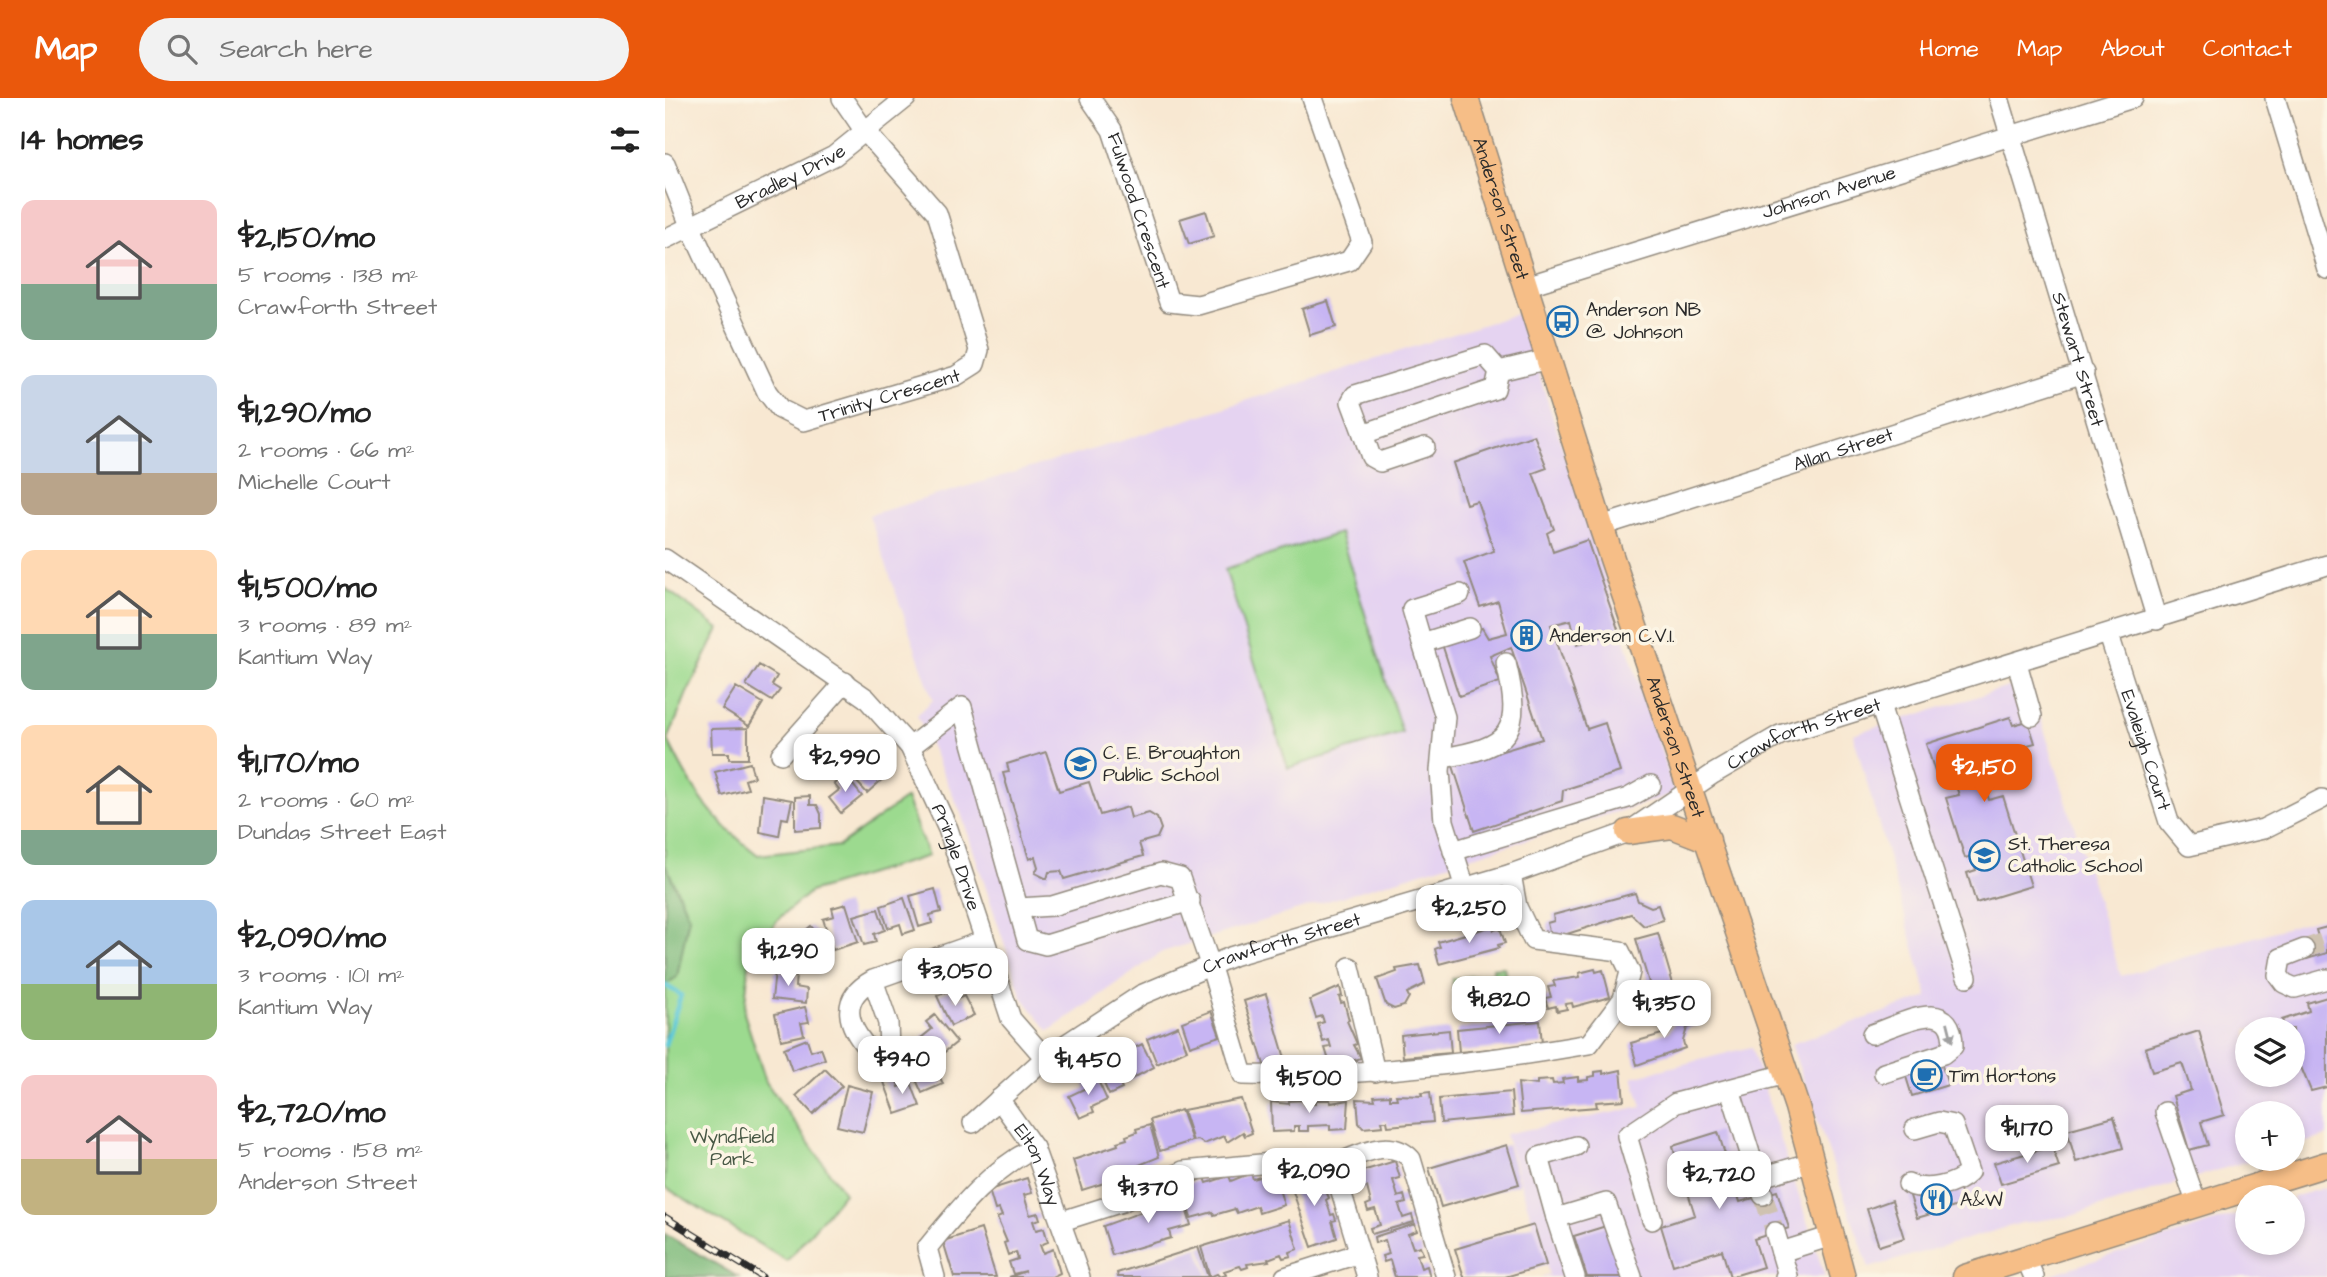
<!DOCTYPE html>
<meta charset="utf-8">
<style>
:root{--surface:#fff;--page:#f2f2f2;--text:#222;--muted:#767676;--accent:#ea580c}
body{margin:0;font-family:"Architects Daughter",sans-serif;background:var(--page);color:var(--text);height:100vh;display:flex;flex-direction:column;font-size:26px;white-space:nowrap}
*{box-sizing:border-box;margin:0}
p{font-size:23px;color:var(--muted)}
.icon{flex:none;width:38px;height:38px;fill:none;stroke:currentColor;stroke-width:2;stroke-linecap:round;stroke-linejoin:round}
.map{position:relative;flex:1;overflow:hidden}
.drawer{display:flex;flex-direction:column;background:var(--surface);width:665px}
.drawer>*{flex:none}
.buttons{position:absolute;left:1570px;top:919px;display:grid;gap:14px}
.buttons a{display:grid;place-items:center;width:70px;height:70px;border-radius:50%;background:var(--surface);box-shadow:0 4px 10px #0003;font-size:35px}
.price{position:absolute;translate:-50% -60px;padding:0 16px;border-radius:14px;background:#fff;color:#222;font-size:23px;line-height:46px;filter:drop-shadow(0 2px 4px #0008)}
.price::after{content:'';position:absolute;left:50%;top:42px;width:21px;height:16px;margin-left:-10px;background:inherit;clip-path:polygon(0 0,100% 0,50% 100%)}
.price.active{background:var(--accent);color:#fff}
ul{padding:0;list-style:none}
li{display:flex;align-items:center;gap:21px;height:175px;padding:0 21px}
li span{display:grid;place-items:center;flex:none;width:196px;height:140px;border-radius:14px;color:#555}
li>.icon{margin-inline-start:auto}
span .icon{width:84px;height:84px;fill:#fffc;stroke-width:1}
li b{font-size:30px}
h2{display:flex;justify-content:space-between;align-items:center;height:84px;padding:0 21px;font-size:30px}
header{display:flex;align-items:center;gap:42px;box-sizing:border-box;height:98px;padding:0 35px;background:var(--accent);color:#fff}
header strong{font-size:33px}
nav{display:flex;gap:38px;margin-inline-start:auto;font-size:24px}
.search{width:490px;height:63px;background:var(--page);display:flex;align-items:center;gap:18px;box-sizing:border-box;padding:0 24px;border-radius:38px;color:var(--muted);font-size:26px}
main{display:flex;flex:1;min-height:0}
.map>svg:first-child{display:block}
</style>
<header>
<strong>Map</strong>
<div class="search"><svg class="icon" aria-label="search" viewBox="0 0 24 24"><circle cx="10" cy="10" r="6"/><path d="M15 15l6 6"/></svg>Search here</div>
<nav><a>Home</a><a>Map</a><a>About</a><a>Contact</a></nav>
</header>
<main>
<section class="drawer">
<h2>14 homes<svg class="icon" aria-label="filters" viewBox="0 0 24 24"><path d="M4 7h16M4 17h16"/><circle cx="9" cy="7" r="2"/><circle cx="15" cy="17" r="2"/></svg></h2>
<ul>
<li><span style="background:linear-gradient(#f6c9c9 60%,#7fa58c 0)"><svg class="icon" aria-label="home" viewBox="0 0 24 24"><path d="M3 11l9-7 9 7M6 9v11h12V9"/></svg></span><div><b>$2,150/mo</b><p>5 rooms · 138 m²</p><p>Crawforth Street</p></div></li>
<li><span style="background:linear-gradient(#c9d6e8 70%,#b9a48a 0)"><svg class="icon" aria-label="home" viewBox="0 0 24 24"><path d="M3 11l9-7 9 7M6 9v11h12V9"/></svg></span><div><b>$1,290/mo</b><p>2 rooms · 66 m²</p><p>Michelle Court</p></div></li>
<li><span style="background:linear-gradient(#ffd9b3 60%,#7fa58c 0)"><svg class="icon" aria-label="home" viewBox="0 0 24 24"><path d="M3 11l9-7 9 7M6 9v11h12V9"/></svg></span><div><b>$1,500/mo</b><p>3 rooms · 89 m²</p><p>Kantium Way</p></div></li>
<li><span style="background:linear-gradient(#ffd9b3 75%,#7fa58c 0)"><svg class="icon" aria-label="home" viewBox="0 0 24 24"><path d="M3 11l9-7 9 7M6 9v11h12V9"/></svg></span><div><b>$1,170/mo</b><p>2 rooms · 60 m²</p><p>Dundas Street East</p></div></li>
<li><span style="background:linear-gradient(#a9c7e8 60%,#8fb573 0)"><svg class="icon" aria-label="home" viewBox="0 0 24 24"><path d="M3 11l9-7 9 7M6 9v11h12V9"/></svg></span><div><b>$2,090/mo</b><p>3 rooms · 101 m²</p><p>Kantium Way</p></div></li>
<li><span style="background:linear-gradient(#f6c9c9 60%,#c2b280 0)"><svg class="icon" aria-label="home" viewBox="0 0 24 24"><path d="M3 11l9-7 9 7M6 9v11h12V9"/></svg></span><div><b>$2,720/mo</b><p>5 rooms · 158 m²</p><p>Anderson Street</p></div></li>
</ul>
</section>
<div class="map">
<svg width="1662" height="1179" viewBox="0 0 1662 1179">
<rect width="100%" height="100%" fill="#fcf5e5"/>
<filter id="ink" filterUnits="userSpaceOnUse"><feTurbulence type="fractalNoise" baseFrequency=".0143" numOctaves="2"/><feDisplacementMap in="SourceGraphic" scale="14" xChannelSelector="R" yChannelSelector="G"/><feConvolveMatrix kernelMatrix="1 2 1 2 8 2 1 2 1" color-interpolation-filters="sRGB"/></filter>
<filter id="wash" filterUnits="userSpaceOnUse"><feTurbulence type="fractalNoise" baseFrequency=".00686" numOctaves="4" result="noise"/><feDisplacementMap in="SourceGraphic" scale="28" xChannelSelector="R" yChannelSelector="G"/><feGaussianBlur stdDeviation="1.57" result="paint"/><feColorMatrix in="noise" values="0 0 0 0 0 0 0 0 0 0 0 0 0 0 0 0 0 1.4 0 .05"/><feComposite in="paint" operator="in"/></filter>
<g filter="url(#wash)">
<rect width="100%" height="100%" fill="#f8e8d2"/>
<path fill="#e5d3f1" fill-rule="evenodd" d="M854 215 1010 696 497 854 384 933 357 899 296 715 252 617 268 602 204 417 453 344Z
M1364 583 1456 878 1662 818V1038L1628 1048V1015H1582V1060L1589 1061 1406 1118 1356 1125 1204 1170 1126 946 1263 899 1188 636ZM1582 931H1628V976H1582Z
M1086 949 1160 1179H876L884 1176 840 1036 977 1009 968 979Z
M1662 1089V1179H1377L1582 1114V1144H1628V1099Z"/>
<path fill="#9cda8f" stroke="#64825d" stroke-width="2" d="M675 435 737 635 623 670 560 471Z
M0 490 54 531 22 595 3 642C28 694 47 722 93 757L174 748 241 700 263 758 145 794 113 821 84 866 79 915 101 984 179 1095 122 1163 0 1089Z
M839 869 843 894 790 902 787 881 828 875V870Z"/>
<path fill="#7dba7a" stroke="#547252" stroke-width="2" d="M0 765 24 819 12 879 0 887Z
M0 1136 73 1179H0Z"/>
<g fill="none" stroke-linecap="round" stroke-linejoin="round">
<path stroke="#5fc9da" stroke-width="4.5" d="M0 887 16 897 0 947"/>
</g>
<g id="blocks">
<path fill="#c7b5f3" d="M541 113 549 138 524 146 515 121Z
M663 203 671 229 645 237 637 211Z
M869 337 882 370 868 375 889 431 882 435 888 454 922 442 954 534 912 546 906 522 886 527 922 631 940 625 955 674 898 692 897 703 809 733 788 668 877 641 846 549 825 558 835 584 794 598 776 543 817 530 823 540 842 535 833 503 815 509 799 464 829 453 812 403 801 406 788 365Z
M94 567 112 578 107 587 115 592 107 603 81 587Z
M71 589 98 605 84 628 57 611Z
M1345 619 1348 627 1363 623 1370 645 1355 649 1358 659 1315 672 1324 702 1338 698 1366 788 1311 805 1302 775 1311 772 1307 758 1300 760 1281 700 1294 697 1291 688 1286 690 1284 683 1274 686 1261 646Z
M83 630V661H64V655H47L46 631Z
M381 654 394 693 424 684 435 717 463 709 466 720 484 715 492 720 496 731 492 740 474 745 478 758 399 781 396 773 384 774 382 781 370 775 373 769 370 759 364 761 338 675 344 674 342 666Z
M191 661 197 668 204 661 220 679 202 695 180 671Z
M85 665 89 679 80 682 83 691 57 698 50 674Z
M180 677 197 698 176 715 164 700 174 692 169 686Z
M98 697 127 702 123 721 117 720 114 738 95 734Z
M145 698V707H152L156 716V730L130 732V699Z
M270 791 276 814 265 817 267 825 254 829 245 798Z
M970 795 973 803 986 809 993 807 998 822 979 828 966 816 886 841 882 825 889 823 888 817Z
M239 800 250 832 238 836 235 826 223 830 216 808Z
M181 806 193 844 168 852 158 821 169 818 167 810Z
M213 811 220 832 209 836 211 844 199 847 189 818Z
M146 828 166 853 155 863 148 854 139 862 125 845Z
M828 828 829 832 835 830 840 845 833 847 834 850 774 866 770 851 775 849 773 844Z
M1662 829V855L1642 861 1637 844 1653 839 1651 832Z
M993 835 1014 906 992 912 971 841Z
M755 867 760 886 742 895 744 899 739 908 729 911 721 907 712 881 732 874 731 871Z
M930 871 931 874 938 872 945 899 908 909 907 905 900 906 902 911 892 913 891 908 883 910 880 900 886 899 883 889 890 888 888 883 915 879 914 875Z
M110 873 131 876 130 889 142 891 141 905 107 901Z
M675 889 677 898 674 899 676 905 679 904 684 922 682 923 692 946 689 947 696 960 684 964 686 969H666L660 950 666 949 664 942 658 944 653 926 659 924 657 918 651 920 645 902Z
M285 892 290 902 299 898 309 917 286 928 272 898Z
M601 896 622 967 601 973 579 903Z
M1662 899V989L1646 993 1633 962 1629 963 1628 931H1620L1617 922 1644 913 1642 905Z
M140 909 144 924 136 925 139 937 116 942 110 916Z
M546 913 555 938 525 948 517 924Z
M1028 913 1032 927 1022 930 1018 943 1020 950 972 967 966 945 1004 934 1010 923 1009 918Z
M270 917 292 944 272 960 256 940 267 931 261 924Z
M875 923 877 946 794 954 792 931Z
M513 928 522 952 492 966 482 941Z
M784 932 786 955 738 959 736 937Z
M1534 933 1559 1017 1536 1024 1543 1047 1524 1052 1508 998 1526 992 1517 965 1487 974 1480 950Z
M142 941 146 953 156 950 160 961 127 973 119 950Z
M477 946 489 969 461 984 448 961Z
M263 952 278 986 257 995 248 975 255 972 249 958Z
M1274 958 1283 987 1247 998 1238 969Z
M446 967 457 991 444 997 433 972Z
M160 971 177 988 148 1016 131 998Z
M956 972 959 1002 931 1004 932 1009 856 1015 853 985 872 987V983L887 982 888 986 898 985 897 981 913 979V983L923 982V979L930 978V974L938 973V976Z
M430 976 442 1002 427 1009 429 1014 415 1020 404 998 421 990 418 982Z
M231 980 234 989 246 985 255 1008 231 1016 219 984Z
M182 987 208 994 198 1034 172 1028Z
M765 994 768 1024 723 1028 722 1023H717L718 1028 698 1030 694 1025 692 1001 710 1002 709 998 725 997V1001H732L731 997 757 998 756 995Z
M846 994 848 1018 776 1025 774 1001Z
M576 1001 587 1035 580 1038 578 1034 562 1044 559 1038 539 1046 533 1042 528 1043 518 1012Z
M640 1002V1006H650V1002H665L666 1005 684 1002 682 1031 665 1032V1027L643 1028V1033H634V1028H629V1033L607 1034 606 1004 624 1006V1003Z
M516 1012 527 1043 495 1053 485 1022Z
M1449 1019 1458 1050 1411 1064 1402 1032Z
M485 1027 494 1059 474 1067 475 1071 464 1075 465 1077 417 1092 408 1062 453 1047 452 1044 462 1041 461 1038 472 1034 471 1031Z
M1053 1034 1075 1104 1112 1093 1124 1130 1089 1141 1098 1169 1065 1179 1057 1152 1008 1167 996 1128 1030 1117 1020 1085 1016 1086 1008 1048Z
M842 1047 854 1086 776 1109 764 1070Z
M1387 1048 1394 1069 1336 1086 1329 1065Z
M730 1063 735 1080 728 1082 733 1099 739 1097 741 1105 734 1107 738 1120 747 1117 749 1124 707 1136 705 1130 715 1127 710 1111 703 1113 701 1107 706 1105 702 1089 695 1090 691 1075Z
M652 1073 664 1100 661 1102 666 1117 669 1116 671 1122 667 1123 672 1140 647 1149 624 1082Z
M586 1075 588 1081 609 1075 619 1107 594 1115 592 1108 572 1115 570 1111 549 1117 548 1114 526 1120 516 1088 540 1080 542 1085 564 1078 566 1083Z
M362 1080 367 1095 359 1097 365 1117 373 1115 375 1121 368 1123 371 1132 379 1130 383 1144 375 1147 378 1155 388 1151 395 1175 387 1179H344L361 1173 348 1176 344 1164 353 1161 351 1154 343 1157 339 1145 342 1144 332 1120 337 1118 334 1111 330 1112 324 1092Z
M1292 1084 1300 1106 1252 1120 1245 1098Z
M516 1094 526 1127 504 1133 506 1140 447 1157 438 1128 493 1108 491 1102Z
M1227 1102 1239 1140 1214 1148 1202 1111Z
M624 1122 633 1151 625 1154 626 1158 618 1160 616 1156 603 1161 604 1163 582 1166 583 1169 577 1171 575 1168 559 1173 561 1177 555 1179 552 1176 545 1179 536 1149Z
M750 1126 752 1133 743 1136 748 1150 755 1148 758 1156 752 1157 756 1170 762 1168 765 1179H730L725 1162 719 1164 717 1158 724 1156 720 1142 710 1145 709 1139Z
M869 1127 881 1167 840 1179H799L790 1151Z
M941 1128 957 1179H922L909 1138Z
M316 1131 331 1179H289L278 1143Z
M533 1149 543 1179H453L452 1175Z"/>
</g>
</g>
<g filter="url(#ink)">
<use href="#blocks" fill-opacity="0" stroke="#928a7e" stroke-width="2"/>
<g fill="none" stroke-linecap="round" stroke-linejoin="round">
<path stroke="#cfc2b1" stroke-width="19" stroke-dasharray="19 10" stroke-linecap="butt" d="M1639 851 1662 843
M1098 1097 1110 1134"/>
<defs>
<g id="minor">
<path id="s1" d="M425 0 447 32 504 204 533 207 684 163 697 144 647 0"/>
<path id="s2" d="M1334 0 1492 522"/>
<path d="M1610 0 1662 171"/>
<path id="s3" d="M0 65 26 130 102 294 115 311 139 323 291 278 310 266 314 252 272 115 199 32 177 0"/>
<path id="s4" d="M0 141 169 58 241 0"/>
<path id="s5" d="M861 188 1468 0"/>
<path d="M820 257 834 273 830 291 698 336 686 304 690 297Z"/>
<path d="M834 273 884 261"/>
<path d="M698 336 706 359 715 364 760 349"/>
<path id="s6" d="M936 428 1419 275"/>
<path id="s7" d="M0 461 201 600 245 649 283 731 346 921 380 960"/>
<path id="s8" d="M1444 537 1504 724 1524 748 1598 731 1657 701"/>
<path d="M757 545 747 511 795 496"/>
<path d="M1352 565 1367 618"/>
<path d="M1215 607 1302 879"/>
<path d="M245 649 297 609 362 842 381 847 525 803"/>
<path d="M116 656 180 584"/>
<path d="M777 660C846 649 858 635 841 565"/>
<path d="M788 753 963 700 986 687"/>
<path d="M800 790 779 723 775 673 780 619 757 545 805 530"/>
<path d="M354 810 387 808 496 775 515 780 545 866 578 977C695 979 809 966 924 946L958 901 965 874 955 853 868 842 852 809 846 776"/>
<path d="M1639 851 1616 860 1613 877 1619 885 1630 890 1662 881"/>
<path d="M685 869 710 974"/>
<path d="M208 882 223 925 224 951 205 953C182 928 173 901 208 882L318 843"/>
<path d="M1207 936C1237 926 1288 895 1288 948L1278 956 1219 975"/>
<path d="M1065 991 1098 1097"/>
<path id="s9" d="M334 1001 369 1050 415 1179"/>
<path d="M1500 1014 1532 1107"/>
<path id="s10" d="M308 1025 380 960 476 897 568 858 846 776 963 734 1048 676 1115 637 1662 467"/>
<path d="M668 1067C693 1058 724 1038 746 1061L781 1179"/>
<path d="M1093 1080 1147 1064"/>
<path d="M1243 1086C1260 1094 1291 1088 1304 1074L1288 1027 1274 1024 1250 1031"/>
<path d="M891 1120 874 1059 911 1048"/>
<path d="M987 1122 962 1038 1011 1005 1121 976"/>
<path d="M397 1123 457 1104 518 1073 618 1064 668 1067 702 1179"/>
<path d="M1110 1134 1123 1178 1120 1179"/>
<path d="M1116 1154 1167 1138"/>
<path d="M1361 1161 1369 1179"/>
<path d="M270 1179 262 1150C294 1111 324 1073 369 1050"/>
<path d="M620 1179 695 1155"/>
<path d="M910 1179 891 1120 941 1105 967 1179"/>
</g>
<g id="major">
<path id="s11" d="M801 0 936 428 1132 1009 1178 1179"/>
<path d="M963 734 1007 728 1043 742"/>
<path d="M1300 1179 1662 1066"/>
</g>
</defs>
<use href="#minor" stroke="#928a7e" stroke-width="22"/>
<use href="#major" stroke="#928a7e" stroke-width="27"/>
<use href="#minor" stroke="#fff" stroke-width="19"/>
<use href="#major" stroke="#f6be87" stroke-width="24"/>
<defs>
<path id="rail" d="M0 1119 97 1179"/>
</defs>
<use href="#rail" stroke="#2b2b2b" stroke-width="7"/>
<use href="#rail" stroke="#fcf5e5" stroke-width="4.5" stroke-dasharray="13" stroke-linecap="butt"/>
</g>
<defs><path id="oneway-solid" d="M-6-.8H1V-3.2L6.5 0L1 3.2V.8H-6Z" transform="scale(1.75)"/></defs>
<use fill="#a0a0a0" href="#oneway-solid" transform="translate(1285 934) rotate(76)"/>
</g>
<defs>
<symbol id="bus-ring" viewBox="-11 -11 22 22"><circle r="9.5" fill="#fcf5e5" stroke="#1f6fb2" stroke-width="1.5"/><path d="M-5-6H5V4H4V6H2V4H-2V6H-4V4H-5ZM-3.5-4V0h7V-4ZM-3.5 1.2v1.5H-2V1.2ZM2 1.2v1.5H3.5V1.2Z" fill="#1f6fb2"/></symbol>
<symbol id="building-ring" viewBox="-11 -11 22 22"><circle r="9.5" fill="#fcf5e5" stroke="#1f6fb2" stroke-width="1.5"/><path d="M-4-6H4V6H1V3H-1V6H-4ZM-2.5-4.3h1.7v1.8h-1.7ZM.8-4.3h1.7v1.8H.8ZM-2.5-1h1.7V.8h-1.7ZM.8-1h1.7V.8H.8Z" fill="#1f6fb2"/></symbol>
<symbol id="school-ring" viewBox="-11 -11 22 22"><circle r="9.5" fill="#fcf5e5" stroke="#1f6fb2" stroke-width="1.5"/><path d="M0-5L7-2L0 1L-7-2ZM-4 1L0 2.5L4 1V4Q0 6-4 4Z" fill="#1f6fb2"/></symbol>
<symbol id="cafe-ring" viewBox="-11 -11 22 22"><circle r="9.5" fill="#fcf5e5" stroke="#1f6fb2" stroke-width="1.5"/><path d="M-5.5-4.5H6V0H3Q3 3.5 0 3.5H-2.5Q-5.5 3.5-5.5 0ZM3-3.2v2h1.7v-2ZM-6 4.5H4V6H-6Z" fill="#1f6fb2"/></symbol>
<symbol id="restaurant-ring" viewBox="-11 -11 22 22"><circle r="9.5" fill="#fcf5e5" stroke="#1f6fb2" stroke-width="1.5"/><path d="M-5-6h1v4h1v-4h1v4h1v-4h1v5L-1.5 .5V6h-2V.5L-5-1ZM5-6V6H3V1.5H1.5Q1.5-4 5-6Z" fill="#1f6fb2"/></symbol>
</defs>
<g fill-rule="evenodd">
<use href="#bus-ring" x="880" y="206" width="35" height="35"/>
<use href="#building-ring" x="844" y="520" width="35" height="35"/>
<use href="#school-ring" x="398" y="648" width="35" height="35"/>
<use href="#school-ring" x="1302" y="740" width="35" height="35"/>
<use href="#cafe-ring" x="1244" y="960" width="35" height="35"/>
<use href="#restaurant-ring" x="1254" y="1084" width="35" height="35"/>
</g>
<g text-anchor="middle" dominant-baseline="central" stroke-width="7" stroke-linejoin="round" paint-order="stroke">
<g font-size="19" fill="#2b2b2b" stroke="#fcf5e5">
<text stroke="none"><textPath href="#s4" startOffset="140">Bradley Drive</textPath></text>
<text stroke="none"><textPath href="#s5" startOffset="317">Johnson Avenue</textPath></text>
<text stroke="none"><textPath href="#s11" startOffset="116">Anderson Street</textPath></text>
<text stroke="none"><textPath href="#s1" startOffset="124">Fulwood Crescent</textPath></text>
<text stroke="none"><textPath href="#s2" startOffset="273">Stewart Street</textPath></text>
<text stroke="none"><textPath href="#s3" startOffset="388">Trinity Crescent</textPath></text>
<text stroke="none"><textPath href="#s6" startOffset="254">Allan Street</textPath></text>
<text stroke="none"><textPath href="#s10" startOffset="929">Crawforth Street</textPath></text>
<text stroke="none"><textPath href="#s11" startOffset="682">Anderson Street</textPath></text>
<text stroke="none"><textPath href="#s8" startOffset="121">Evaleigh Court</textPath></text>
<text stroke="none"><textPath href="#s7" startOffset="430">Pringle Drive</textPath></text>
<text stroke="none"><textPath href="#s10" startOffset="362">Crawforth Street</textPath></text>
<text stroke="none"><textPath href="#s9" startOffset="77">Elton Way</textPath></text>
</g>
<g font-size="19" fill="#2b2b2b" stroke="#fcf5e5" text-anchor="start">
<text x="921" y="212">Anderson NB<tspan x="921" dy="22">@ Johnson</tspan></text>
<text x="884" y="538">Anderson C.V.I.</text>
<text x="438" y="655">C. E. Broughton<tspan x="438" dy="22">Public School</tspan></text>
<text x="1343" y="746">St. Theresa<tspan x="1343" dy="22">Catholic School</tspan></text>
<text x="1284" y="978">Tim Hortons</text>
<text x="1295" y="1102">A&amp;W</text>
</g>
<g font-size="19" fill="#475744" stroke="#fcf5e5">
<text x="67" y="1039">Wyndfield<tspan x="67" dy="22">Park</tspan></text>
</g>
</g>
</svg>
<div class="buttons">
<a><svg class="icon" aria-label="layers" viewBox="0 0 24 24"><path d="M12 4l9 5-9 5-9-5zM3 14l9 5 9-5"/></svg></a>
<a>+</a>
<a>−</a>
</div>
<b class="price" style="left:180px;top:696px">$2,990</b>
<b class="price active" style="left:1319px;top:706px">$2,150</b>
<b class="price" style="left:804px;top:847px">$2,250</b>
<b class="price" style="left:123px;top:890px">$1,290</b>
<b class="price" style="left:290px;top:910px">$3,050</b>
<b class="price" style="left:834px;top:938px">$1,820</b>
<b class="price" style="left:999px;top:942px">$1,350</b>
<b class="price" style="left:237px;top:998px">$940</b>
<b class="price" style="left:423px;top:999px">$1,450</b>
<b class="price" style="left:644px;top:1017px">$1,500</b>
<b class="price" style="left:1362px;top:1067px">$1,170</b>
<b class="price" style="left:649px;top:1110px">$2,090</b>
<b class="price" style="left:1054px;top:1113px">$2,720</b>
<b class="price" style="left:483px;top:1127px">$1,370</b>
</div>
</main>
